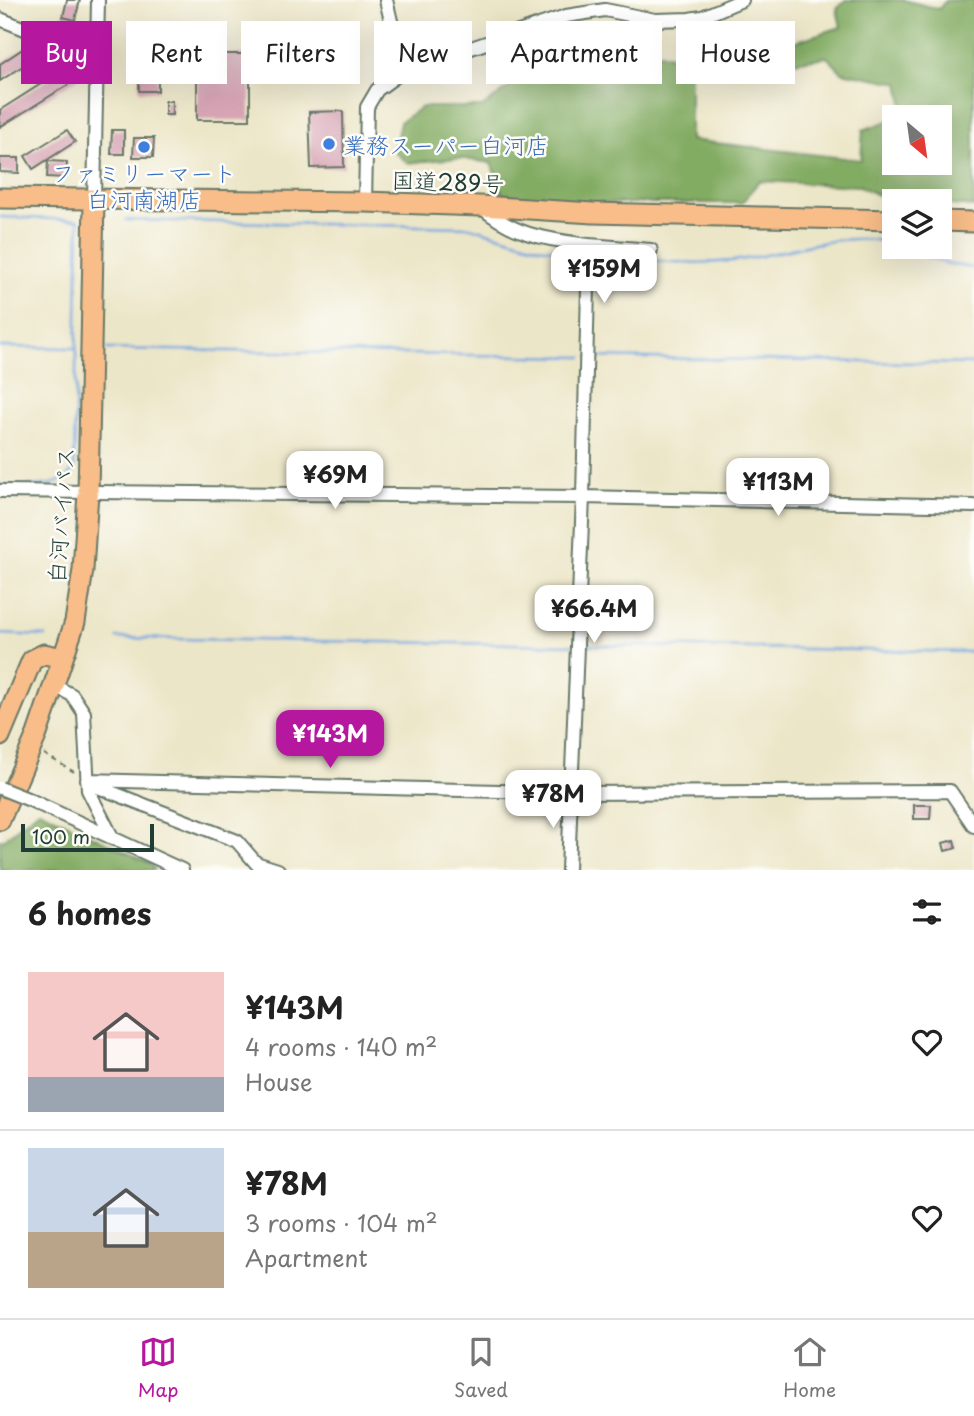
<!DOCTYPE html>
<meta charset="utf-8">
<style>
:root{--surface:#fff;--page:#f6f6f6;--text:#222;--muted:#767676;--line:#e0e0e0;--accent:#b5179e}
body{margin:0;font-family:"Playpen Sans","Klee One",sans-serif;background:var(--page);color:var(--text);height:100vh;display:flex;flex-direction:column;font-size:26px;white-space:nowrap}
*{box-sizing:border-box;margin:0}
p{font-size:23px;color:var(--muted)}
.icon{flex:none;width:38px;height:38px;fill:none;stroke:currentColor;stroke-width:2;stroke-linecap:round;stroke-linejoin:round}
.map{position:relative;height:870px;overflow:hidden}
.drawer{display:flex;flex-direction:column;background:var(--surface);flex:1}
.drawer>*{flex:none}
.banner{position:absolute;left:21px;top:21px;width:933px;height:63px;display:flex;gap:14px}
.needle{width:46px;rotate:151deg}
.controls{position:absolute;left:882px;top:105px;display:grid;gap:14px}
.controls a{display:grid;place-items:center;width:70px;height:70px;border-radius:0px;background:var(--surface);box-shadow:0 7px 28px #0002;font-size:35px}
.scale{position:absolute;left:21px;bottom:18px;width:133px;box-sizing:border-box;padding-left:7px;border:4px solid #1f3d34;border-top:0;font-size:19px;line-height:24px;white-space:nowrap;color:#1f3d34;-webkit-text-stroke:5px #fdfcf7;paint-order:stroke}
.price{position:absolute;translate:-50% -60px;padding:0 16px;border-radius:14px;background:#fff;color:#222;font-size:23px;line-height:46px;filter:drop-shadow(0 2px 4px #0008)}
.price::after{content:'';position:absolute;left:50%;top:42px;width:21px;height:16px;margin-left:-10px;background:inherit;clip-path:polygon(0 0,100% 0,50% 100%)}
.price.current{background:var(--accent);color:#fff}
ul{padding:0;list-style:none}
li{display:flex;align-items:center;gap:21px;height:175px;padding:0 28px}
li+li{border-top:2px solid var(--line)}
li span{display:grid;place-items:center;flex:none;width:196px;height:140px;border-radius:0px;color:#555}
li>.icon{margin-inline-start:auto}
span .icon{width:84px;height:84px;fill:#fffc;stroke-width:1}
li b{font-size:30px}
h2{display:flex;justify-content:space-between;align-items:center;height:84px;padding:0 28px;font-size:30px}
.chip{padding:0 24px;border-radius:0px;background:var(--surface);box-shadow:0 7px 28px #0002;font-size:24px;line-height:63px}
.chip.current{background:var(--accent);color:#fff}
.tabs{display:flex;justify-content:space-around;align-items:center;height:98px;border-top:2px solid var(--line);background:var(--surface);font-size:19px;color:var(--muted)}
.tabs a{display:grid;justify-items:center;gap:4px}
.tabs .current{color:var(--accent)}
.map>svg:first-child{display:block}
</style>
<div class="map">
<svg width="974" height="870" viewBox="0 0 974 870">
<rect width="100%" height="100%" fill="#fdfcf7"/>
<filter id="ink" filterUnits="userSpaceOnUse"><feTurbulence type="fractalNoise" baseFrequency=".0143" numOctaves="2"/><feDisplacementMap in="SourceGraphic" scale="14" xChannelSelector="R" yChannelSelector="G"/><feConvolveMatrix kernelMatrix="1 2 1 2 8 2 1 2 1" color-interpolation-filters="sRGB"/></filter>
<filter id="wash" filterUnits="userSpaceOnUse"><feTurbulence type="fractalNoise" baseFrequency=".00686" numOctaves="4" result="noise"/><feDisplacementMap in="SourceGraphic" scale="28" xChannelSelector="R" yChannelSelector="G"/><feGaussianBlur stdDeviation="1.57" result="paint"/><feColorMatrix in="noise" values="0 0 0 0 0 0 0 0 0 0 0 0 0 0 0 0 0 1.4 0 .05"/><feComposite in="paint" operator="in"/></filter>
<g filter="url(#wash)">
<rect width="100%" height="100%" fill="#ece6c8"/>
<path fill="#83ac64" stroke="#51744c" stroke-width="2" d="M845 0H904L939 9 946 0H974V207L940 204V201H889L860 186 759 181 742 203H576L503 195 491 163 458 158 407 163 394 151 400 122 422 107H482L515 83 557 46 617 40 690 62V140L861 160 863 130 894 119V163H940V117H899L905 114 899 83 842 72 827 57 747 69 743 58 841 27 837 9Z
M39 810 151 864 155 870H0V839L3 840Z"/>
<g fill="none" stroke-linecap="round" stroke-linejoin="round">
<path stroke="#74a5df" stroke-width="2.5" d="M0 217 79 220 74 468C62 492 23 485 0 485
M125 220 470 227 539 247 583 254
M902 247 947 264 974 268
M593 254C640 259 685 266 732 261 786 255 840 228 894 244
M0 347 76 348
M107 349 582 357
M589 357 974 364
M0 634 46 636
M117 638 572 645
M582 645 974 652"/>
</g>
<g id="blocks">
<path fill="#d7a4b5" d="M67 0H80L75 20 63 17Z
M30 44 38 56 0 81V64Z
M139 47H158V91H139Z
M197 54H250V120H197Z
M71 65 79 78 0 127V110Z
M165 101H172V115H165Z
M343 111 344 167 311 168 309 112Z
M67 130 75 142 33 169 25 156Z
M112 130H124V154H111Z
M134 138H154L153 157H133Z
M0 158H19V173L0 172Z
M48 161 67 162 66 178 47 177Z
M914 805H931L930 819H914Z
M954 840 956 848 945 851 943 843Z"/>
</g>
</g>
<g filter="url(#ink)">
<use href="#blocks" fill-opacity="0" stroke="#677868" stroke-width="2"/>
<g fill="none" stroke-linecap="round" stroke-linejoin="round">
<defs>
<path id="minor" d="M386 0 403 71
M0 19 99 59
M94 200 98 0
M365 202 367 107 377 90 403 71 566 16 605 10 655 20 689 19 702 17 742 0
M480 206C514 236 546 239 589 245L583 497 568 870
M589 245 651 250
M0 491 583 497 974 506
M53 685 72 695 84 713 88 790 113 839
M87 780 572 793 950 791 974 826
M91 780 98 787 237 841 256 863 278 870
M30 800 182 870"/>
<path id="highway" d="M0 198 365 202 480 206 593 213 894 220
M940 221 974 222
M0 736 32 660 44 654 63 658
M0 820 37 734 63 658 75 622 83 570 88 493 94 200"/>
</defs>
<use href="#minor" stroke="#677868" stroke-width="16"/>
<use href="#highway" stroke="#677868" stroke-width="23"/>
<path stroke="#677868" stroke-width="2" stroke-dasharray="5 5" stroke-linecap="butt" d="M44 754 76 773"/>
<use href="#minor" stroke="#fff" stroke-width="12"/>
<use href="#highway" stroke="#f8bd88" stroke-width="19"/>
<defs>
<path id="minor-bridge" d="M0 788 30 800"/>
</defs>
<use href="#minor-bridge" stroke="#677868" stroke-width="16" stroke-linecap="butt"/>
<use href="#minor-bridge" stroke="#fff" stroke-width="12"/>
</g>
</g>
<g fill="#3f7fe0" stroke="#fdfcf7" stroke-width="2.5">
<circle cx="329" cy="144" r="7"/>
<circle cx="144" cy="147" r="7"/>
</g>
<g text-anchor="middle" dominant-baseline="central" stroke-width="5" stroke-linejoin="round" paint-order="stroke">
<g font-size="23" fill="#366cbe" stroke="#fdfcf7" text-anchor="start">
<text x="343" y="144">業務スーパー白河店</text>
<text x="144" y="172" text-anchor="middle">ファミリーマート<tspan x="144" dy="26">白河南湖店</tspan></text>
</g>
<g font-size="23" fill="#1f3d34" stroke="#fdfcf7">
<text transform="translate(448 181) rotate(2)">国道289号</text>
<text transform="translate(60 515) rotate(-86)">白河バイパス</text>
</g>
</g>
</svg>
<div class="controls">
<a><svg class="needle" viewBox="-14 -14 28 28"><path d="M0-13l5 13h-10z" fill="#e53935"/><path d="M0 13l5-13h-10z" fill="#767676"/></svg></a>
<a><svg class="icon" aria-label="layers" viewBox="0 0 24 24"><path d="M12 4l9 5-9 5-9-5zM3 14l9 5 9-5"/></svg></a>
</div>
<div class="scale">100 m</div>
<b class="price" style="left:604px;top:305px">¥159M</b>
<b class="price" style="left:335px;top:511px">¥69M</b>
<b class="price" style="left:778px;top:518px">¥113M</b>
<b class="price" style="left:594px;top:645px">¥66.4M</b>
<b class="price current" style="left:330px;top:770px">¥143M</b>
<b class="price" style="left:553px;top:830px">¥78M</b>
<div class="banner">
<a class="chip current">Buy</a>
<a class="chip">Rent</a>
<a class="chip">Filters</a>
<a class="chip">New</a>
<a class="chip">Apartment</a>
<a class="chip">House</a>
</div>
</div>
<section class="drawer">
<h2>6 homes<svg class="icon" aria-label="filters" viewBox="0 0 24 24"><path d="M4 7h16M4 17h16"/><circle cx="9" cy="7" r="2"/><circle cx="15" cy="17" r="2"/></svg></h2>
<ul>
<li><span style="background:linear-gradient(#f6c9c9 75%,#9aa5b1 0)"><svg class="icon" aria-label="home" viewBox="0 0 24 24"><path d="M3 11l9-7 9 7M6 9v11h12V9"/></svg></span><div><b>¥143M</b><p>4 rooms · 140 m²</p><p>House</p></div><svg class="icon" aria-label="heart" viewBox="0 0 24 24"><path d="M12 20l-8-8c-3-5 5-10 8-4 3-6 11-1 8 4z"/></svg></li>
<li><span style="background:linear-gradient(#c9d6e8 60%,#b9a48a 0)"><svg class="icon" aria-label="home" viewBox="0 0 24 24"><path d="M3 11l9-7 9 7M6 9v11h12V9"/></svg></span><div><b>¥78M</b><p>3 rooms · 104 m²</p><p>Apartment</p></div><svg class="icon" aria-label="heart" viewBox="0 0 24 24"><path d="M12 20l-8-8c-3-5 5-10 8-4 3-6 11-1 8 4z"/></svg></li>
</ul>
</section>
<nav class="tabs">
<a class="current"><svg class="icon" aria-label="map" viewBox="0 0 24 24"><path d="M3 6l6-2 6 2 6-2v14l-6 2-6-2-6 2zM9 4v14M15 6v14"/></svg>Map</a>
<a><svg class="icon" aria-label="saved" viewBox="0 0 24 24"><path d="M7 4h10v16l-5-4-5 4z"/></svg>Saved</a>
<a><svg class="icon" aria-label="home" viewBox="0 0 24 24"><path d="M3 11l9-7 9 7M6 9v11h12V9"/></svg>Home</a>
</nav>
